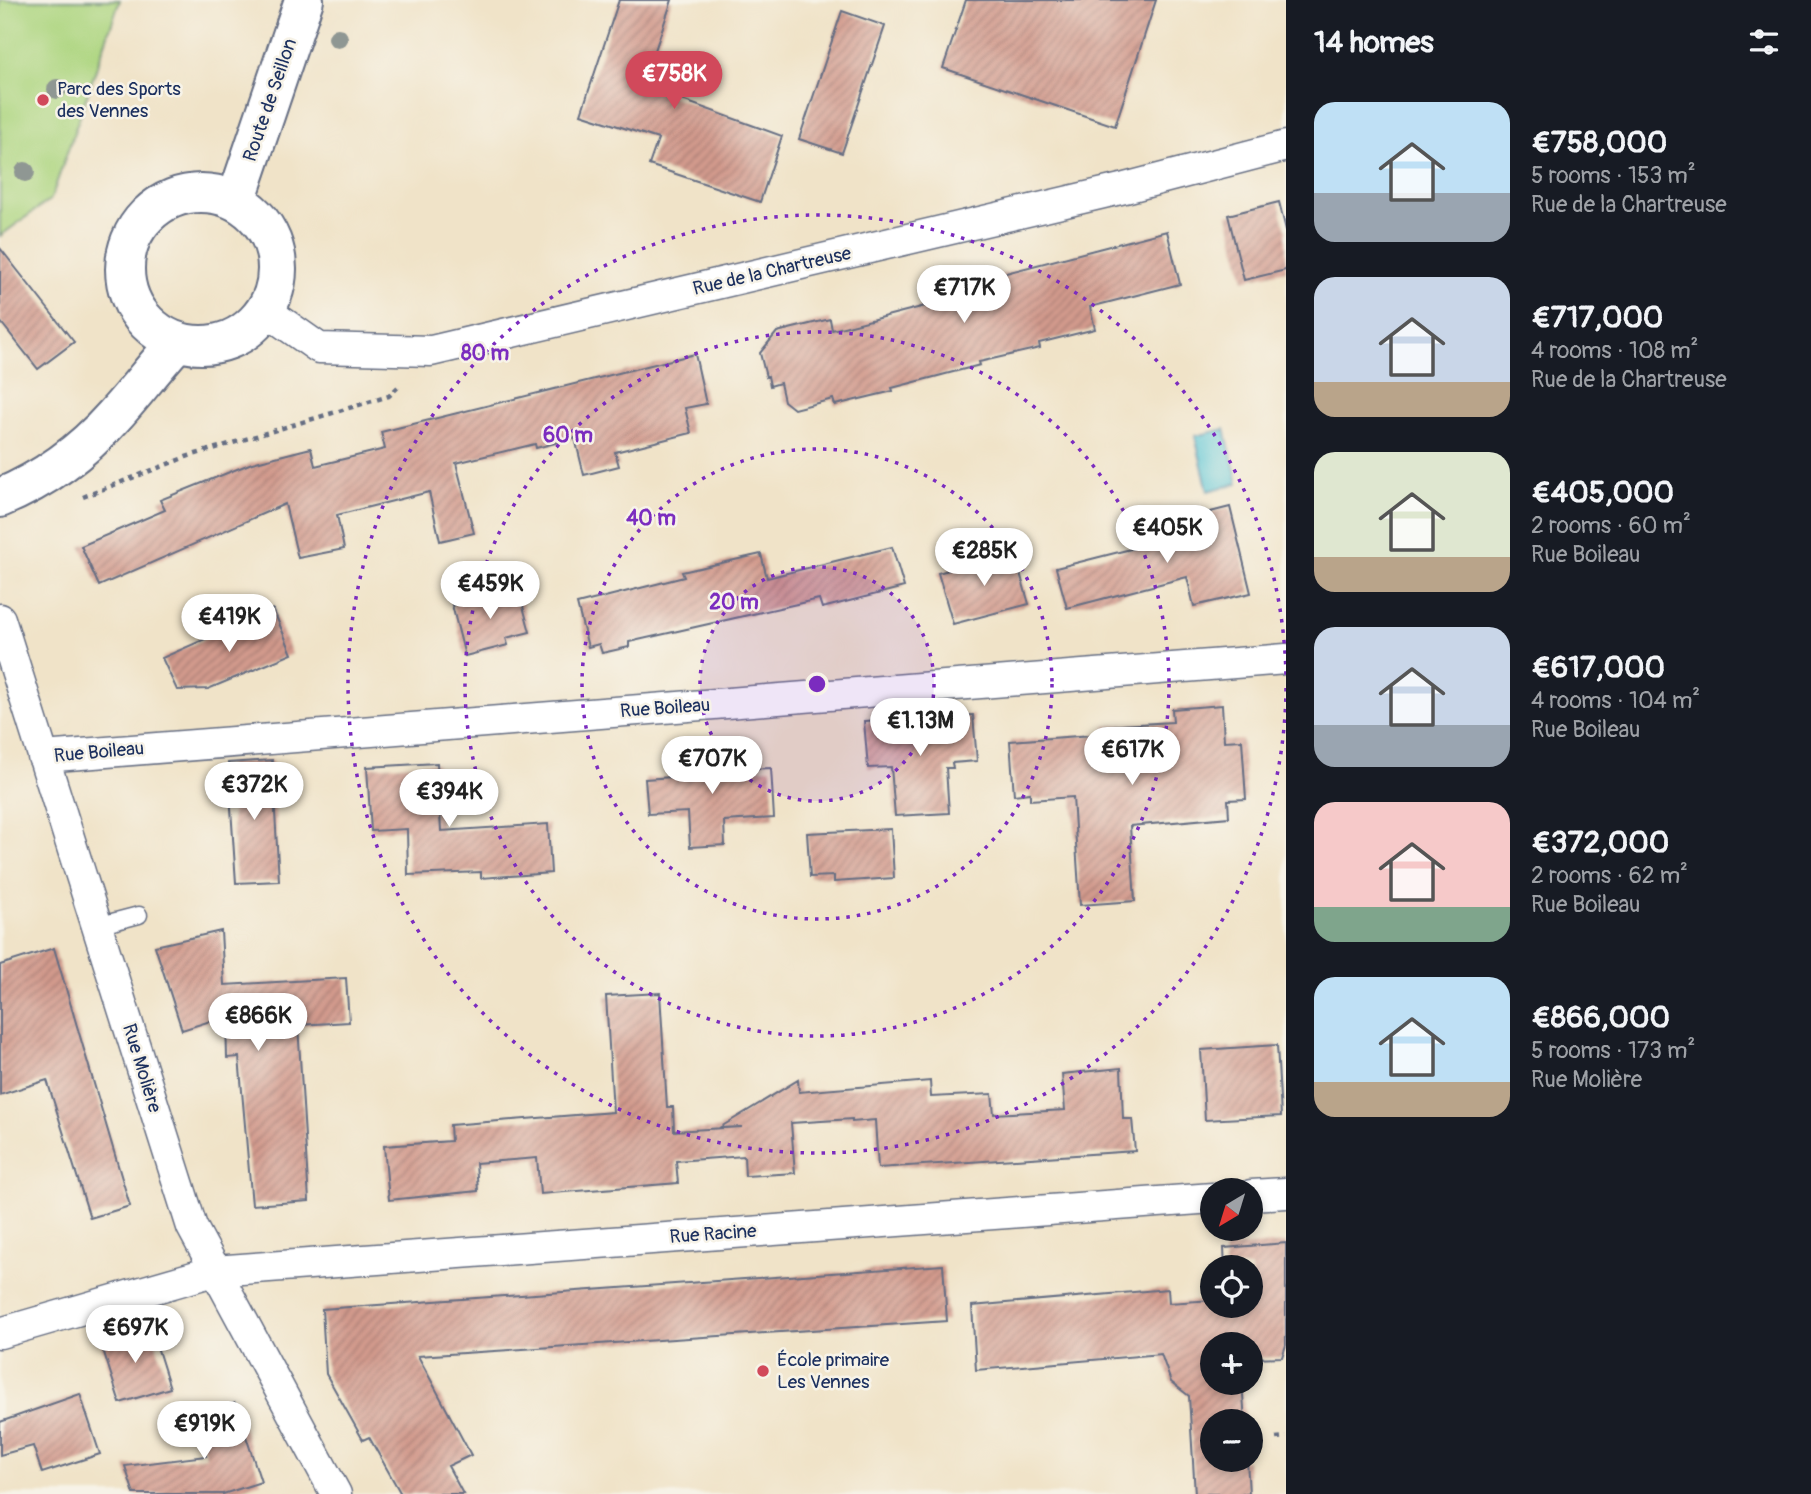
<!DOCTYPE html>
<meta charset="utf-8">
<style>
:root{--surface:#171b24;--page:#242831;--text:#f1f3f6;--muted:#9ea1a6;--accent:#d1495b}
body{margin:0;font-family:Pangolin,sans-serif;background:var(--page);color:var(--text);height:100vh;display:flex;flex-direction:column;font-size:26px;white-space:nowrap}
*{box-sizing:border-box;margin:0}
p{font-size:23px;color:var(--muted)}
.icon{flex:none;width:38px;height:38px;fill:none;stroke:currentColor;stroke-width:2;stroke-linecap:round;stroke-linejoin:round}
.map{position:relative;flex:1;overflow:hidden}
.details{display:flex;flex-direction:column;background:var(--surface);width:525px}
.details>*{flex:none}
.needle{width:46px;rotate:218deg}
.buttons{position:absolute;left:1200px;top:1178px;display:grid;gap:14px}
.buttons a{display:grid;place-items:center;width:63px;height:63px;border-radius:50%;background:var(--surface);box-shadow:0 4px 10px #0003;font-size:35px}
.price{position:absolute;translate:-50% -60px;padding:0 16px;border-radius:24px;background:#fff;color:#222;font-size:23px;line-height:46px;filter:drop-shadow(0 2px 4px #0008)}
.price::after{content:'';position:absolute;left:50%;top:42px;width:21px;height:16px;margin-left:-10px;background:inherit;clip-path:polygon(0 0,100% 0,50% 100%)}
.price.selected{background:var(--accent);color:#fff}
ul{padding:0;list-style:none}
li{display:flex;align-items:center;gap:21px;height:175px;padding:0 28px}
li span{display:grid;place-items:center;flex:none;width:196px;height:140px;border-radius:21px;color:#555}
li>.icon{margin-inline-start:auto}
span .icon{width:84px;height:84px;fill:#fffc;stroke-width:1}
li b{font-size:30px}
h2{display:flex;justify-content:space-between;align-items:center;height:84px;padding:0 28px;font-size:30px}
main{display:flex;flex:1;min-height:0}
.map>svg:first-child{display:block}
</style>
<main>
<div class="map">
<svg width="1286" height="1494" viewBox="0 0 1286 1494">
<defs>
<pattern id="building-hatch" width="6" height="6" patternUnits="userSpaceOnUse" patternTransform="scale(1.75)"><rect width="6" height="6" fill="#d29a8c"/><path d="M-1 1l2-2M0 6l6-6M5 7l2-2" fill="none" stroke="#aa7e76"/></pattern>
</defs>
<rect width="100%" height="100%" fill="#f7f3e8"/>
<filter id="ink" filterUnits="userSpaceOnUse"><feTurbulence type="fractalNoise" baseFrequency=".0143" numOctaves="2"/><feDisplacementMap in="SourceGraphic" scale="14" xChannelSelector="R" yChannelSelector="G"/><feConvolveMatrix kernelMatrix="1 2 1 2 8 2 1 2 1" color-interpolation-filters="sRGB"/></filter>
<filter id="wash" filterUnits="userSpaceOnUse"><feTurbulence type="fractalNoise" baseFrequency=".00686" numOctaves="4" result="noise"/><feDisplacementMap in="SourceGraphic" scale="28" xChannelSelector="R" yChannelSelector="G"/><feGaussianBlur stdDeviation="1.57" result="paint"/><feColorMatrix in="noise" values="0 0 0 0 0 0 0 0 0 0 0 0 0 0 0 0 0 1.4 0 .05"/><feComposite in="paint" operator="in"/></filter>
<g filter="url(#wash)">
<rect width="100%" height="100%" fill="#f0e3c8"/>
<path fill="#aed681" stroke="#648270" stroke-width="2" d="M0 0H120L51 199 0 236Z"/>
<path fill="#5bc6d5" stroke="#3b7a9a" stroke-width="2" d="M1225 429 1238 483 1208 491 1195 436Z"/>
<g id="blocks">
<path fill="url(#building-hatch)" d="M619 0H672L643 86 782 136 760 202 649 165 658 139 581 114Z
M966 0H1156L1115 126 943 68Z
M842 11 885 26 842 153 799 139Z
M1279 202 1286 230V270L1244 280 1228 215Z
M1167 231 1180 284 1090 307 1095 329 1039 343 1040 348 979 362 980 365 892 388 893 391 835 405 833 399 794 409 784 401 780 383 770 386 768 376 766 377 760 353 777 332 830 319 832 330 972 294 971 290 989 285 987 278Z
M0 248 74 342 38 369 0 321Z
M695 354 706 404 685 408 691 433 615 452 619 466 584 475 575 438 536 448 535 444 456 463 474 533 440 541 429 492 337 515 344 549 298 558 285 504 99 586 81 546 165 510 160 500 252 463 311 448 315 466 385 449 381 432Z
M1230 507 1251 593 1194 606 1187 577 1067 608 1056 568 1178 537 1175 521Z
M892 547 904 587 822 608 819 599 629 642V647L602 653 599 644 588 647 577 604 684 577 682 572 761 554 767 578Z
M1014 552 1029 604 953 624 938 573Z
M518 588 530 632 506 638 508 645 465 656 452 605Z
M273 609 292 654 208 689 177 690 162 658Z
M1222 705 1224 741 1242 740 1246 799 1228 800 1229 817 1130 826 1135 901 1080 905 1073 797 1030 800V793L1014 795 1010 741 1106 734 1105 726 1173 722 1172 709Z
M973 715 977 761 952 763 953 768H946L949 813 895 816 891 767 868 768 864 721Z
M716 749 718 770 771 768 774 818 724 821 725 845 690 847 688 812 648 814 645 779 686 776 685 750Z
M272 760 279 881 236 883 228 763Z
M437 763 441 831 548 824 551 873 481 878V872L408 875 407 829 371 831 367 767Z
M891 829 894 878 834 882V876L810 877 807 833Z
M221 931 224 985 346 978 349 1022 298 1025 309 1201 252 1205 239 1057 227 1058 226 1016 182 1030 155 946Z
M54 948 130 1206 90 1218 47 1080 0 1095V965Z
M660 993 667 1107H673L674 1131 742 1127 719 1128 798 1080 799 1092 930 1081 931 1097 992 1094 994 1114 1065 1110 1062 1074 1121 1068 1123 1119H1132L1135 1151 878 1168 875 1120 852 1122V1119L791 1123 795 1173 745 1176 744 1156 676 1161 678 1183 540 1194 537 1158 476 1163 478 1191 389 1200 384 1146 451 1141 450 1125 613 1112 606 996Z
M1277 1045 1281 1116 1205 1120 1201 1050Z
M1286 1243V1345L1282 1357 1254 1358 1255 1380H1251V1344H1213V1382H1242L1245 1421H1213V1460H1247L1249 1494H1195L1189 1396 1171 1382 1161 1354 976 1370 972 1306 1168 1289 1169 1303 1213 1300V1306H1251V1267H1225L1224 1248Z
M943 1265 947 1321 418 1356 471 1455 448 1466 463 1494H401L369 1437 363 1440 326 1374 322 1309Z
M142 1327 147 1340 154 1337 170 1388 120 1403 100 1340Z
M80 1394 100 1454 42 1473 33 1446 0 1455V1422Z
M235 1403 261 1482 223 1494H134L125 1466 206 1456 192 1417Z"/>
</g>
</g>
<g filter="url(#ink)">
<use href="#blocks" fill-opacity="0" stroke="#666e83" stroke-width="2"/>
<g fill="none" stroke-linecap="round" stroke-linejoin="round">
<defs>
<path id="lane" d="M97 926 139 915"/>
<path id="street" d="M265 310 319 348 431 351 1125 188 1286 146
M0 619 192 1227 336 1494
M43 757 1286 659
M1251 1195 1286 1193
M0 1333 214 1271 1213 1198"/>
<path id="secondary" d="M125 269a76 76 0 1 1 152 0a76 76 0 1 1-152 0Z
M236 201 304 0
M0 498C43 480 83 451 114 416 136 392 155 366 177 342"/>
</defs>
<use href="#lane" stroke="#666e83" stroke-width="19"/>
<use href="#street" stroke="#666e83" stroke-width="33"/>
<use href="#secondary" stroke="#666e83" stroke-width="42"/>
<path stroke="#666e83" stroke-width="4.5" stroke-dasharray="5 5" stroke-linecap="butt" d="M83 497 186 457 389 396 400 385
M1276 1438 1286 1437"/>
<use href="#lane" stroke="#fff" stroke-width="16"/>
<use href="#street" stroke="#fff" stroke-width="30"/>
<use href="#secondary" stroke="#fff" stroke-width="38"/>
</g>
<g fill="#8f9793">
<circle cx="338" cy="38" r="10"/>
<circle cx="57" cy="89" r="10"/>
<circle cx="25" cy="172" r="10"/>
</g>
</g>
<circle cx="817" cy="684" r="117" fill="#7b2cbf" fill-opacity=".12"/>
<g fill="none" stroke="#7b2cbf" stroke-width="3.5" stroke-dasharray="3.5 7">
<circle cx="817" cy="684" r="117"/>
<circle cx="817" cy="684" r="235"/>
<circle cx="817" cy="684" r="352"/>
<path d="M1286 688A469 469 0 1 1 1286 680"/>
</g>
<g fill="#d1495b" stroke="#f7f3e8" stroke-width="2.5">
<circle cx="43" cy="100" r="7"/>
<circle cx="763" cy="1371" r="7"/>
</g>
<g text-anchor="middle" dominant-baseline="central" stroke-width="5" stroke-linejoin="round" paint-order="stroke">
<g font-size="19" fill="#1b2f5e" stroke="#f7f3e8" text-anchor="start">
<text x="57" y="89">Parc des Sports<tspan x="57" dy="22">des Vennes</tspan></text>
<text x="777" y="1360">École primaire<tspan x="777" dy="22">Les Vennes</tspan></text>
</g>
<g font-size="19" fill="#1b2f5e" stroke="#f7f3e8">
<text transform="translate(270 100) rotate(-71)">Route de Seillon</text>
<text transform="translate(772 271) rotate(-13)">Rue de la Chartreuse</text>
<text transform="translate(665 708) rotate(-4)">Rue Boileau</text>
<text transform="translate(99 752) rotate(-5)">Rue Boileau</text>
<text transform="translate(142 1068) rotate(73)">Rue Molière</text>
<text transform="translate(713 1234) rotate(-4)">Rue Racine</text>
</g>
</g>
<circle cx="817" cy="684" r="10" fill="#7b2cbf" stroke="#f7f3e8" stroke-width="3.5"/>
<g font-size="21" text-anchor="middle" font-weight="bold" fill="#7b2cbf" stroke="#f7f3e8" stroke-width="5" stroke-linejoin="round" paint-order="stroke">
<text x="485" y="360">80 m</text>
<text x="568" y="442">60 m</text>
<text x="651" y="525">40 m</text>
<text x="734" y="609">20 m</text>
</g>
</svg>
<div class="buttons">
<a><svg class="needle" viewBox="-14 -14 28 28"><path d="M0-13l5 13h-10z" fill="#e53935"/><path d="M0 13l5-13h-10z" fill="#9ea1a6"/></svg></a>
<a><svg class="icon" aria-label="locate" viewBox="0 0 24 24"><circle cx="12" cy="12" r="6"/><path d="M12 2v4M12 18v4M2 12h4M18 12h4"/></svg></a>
<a>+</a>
<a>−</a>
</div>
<b class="price selected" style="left:674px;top:111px">€758K</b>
<b class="price" style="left:964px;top:325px">€717K</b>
<b class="price" style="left:1167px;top:565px">€405K</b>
<b class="price" style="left:984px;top:588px">€285K</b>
<b class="price" style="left:490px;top:621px">€459K</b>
<b class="price" style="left:229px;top:654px">€419K</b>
<b class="price" style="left:920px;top:758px">€1.13M</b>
<b class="price" style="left:1132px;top:787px">€617K</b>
<b class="price" style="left:712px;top:796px">€707K</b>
<b class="price" style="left:254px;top:822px">€372K</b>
<b class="price" style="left:449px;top:829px">€394K</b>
<b class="price" style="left:258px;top:1053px">€866K</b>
<b class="price" style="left:135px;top:1365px">€697K</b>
<b class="price" style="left:204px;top:1461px">€919K</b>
</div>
<section class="details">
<h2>14 homes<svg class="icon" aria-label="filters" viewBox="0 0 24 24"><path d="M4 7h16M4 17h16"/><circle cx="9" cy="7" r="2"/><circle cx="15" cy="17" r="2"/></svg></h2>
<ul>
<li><span style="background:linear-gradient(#bfe0f5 65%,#9aa5b1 0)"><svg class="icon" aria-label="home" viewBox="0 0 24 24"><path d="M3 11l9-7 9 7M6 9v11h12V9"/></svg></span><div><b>€758,000</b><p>5 rooms · 153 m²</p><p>Rue de la Chartreuse</p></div></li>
<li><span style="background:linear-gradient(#c9d6e8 75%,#b9a48a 0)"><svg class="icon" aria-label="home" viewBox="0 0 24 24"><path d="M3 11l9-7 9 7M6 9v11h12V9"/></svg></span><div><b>€717,000</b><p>4 rooms · 108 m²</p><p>Rue de la Chartreuse</p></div></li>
<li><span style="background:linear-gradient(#dfe7d0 75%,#b9a48a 0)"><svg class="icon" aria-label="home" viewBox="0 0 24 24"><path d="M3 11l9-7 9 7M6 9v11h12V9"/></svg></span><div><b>€405,000</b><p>2 rooms · 60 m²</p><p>Rue Boileau</p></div></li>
<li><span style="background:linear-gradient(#c9d6e8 70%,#9aa5b1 0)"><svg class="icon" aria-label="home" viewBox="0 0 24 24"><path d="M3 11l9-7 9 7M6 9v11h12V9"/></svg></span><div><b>€617,000</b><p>4 rooms · 104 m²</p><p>Rue Boileau</p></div></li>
<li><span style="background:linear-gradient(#f6c9c9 75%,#7fa58c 0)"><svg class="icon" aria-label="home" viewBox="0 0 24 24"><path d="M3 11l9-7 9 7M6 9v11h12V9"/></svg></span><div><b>€372,000</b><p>2 rooms · 62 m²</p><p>Rue Boileau</p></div></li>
<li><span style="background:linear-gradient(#bfe0f5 75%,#b9a48a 0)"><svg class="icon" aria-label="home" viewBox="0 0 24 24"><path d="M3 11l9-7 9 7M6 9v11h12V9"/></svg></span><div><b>€866,000</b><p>5 rooms · 173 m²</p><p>Rue Molière</p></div></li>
</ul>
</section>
</main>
